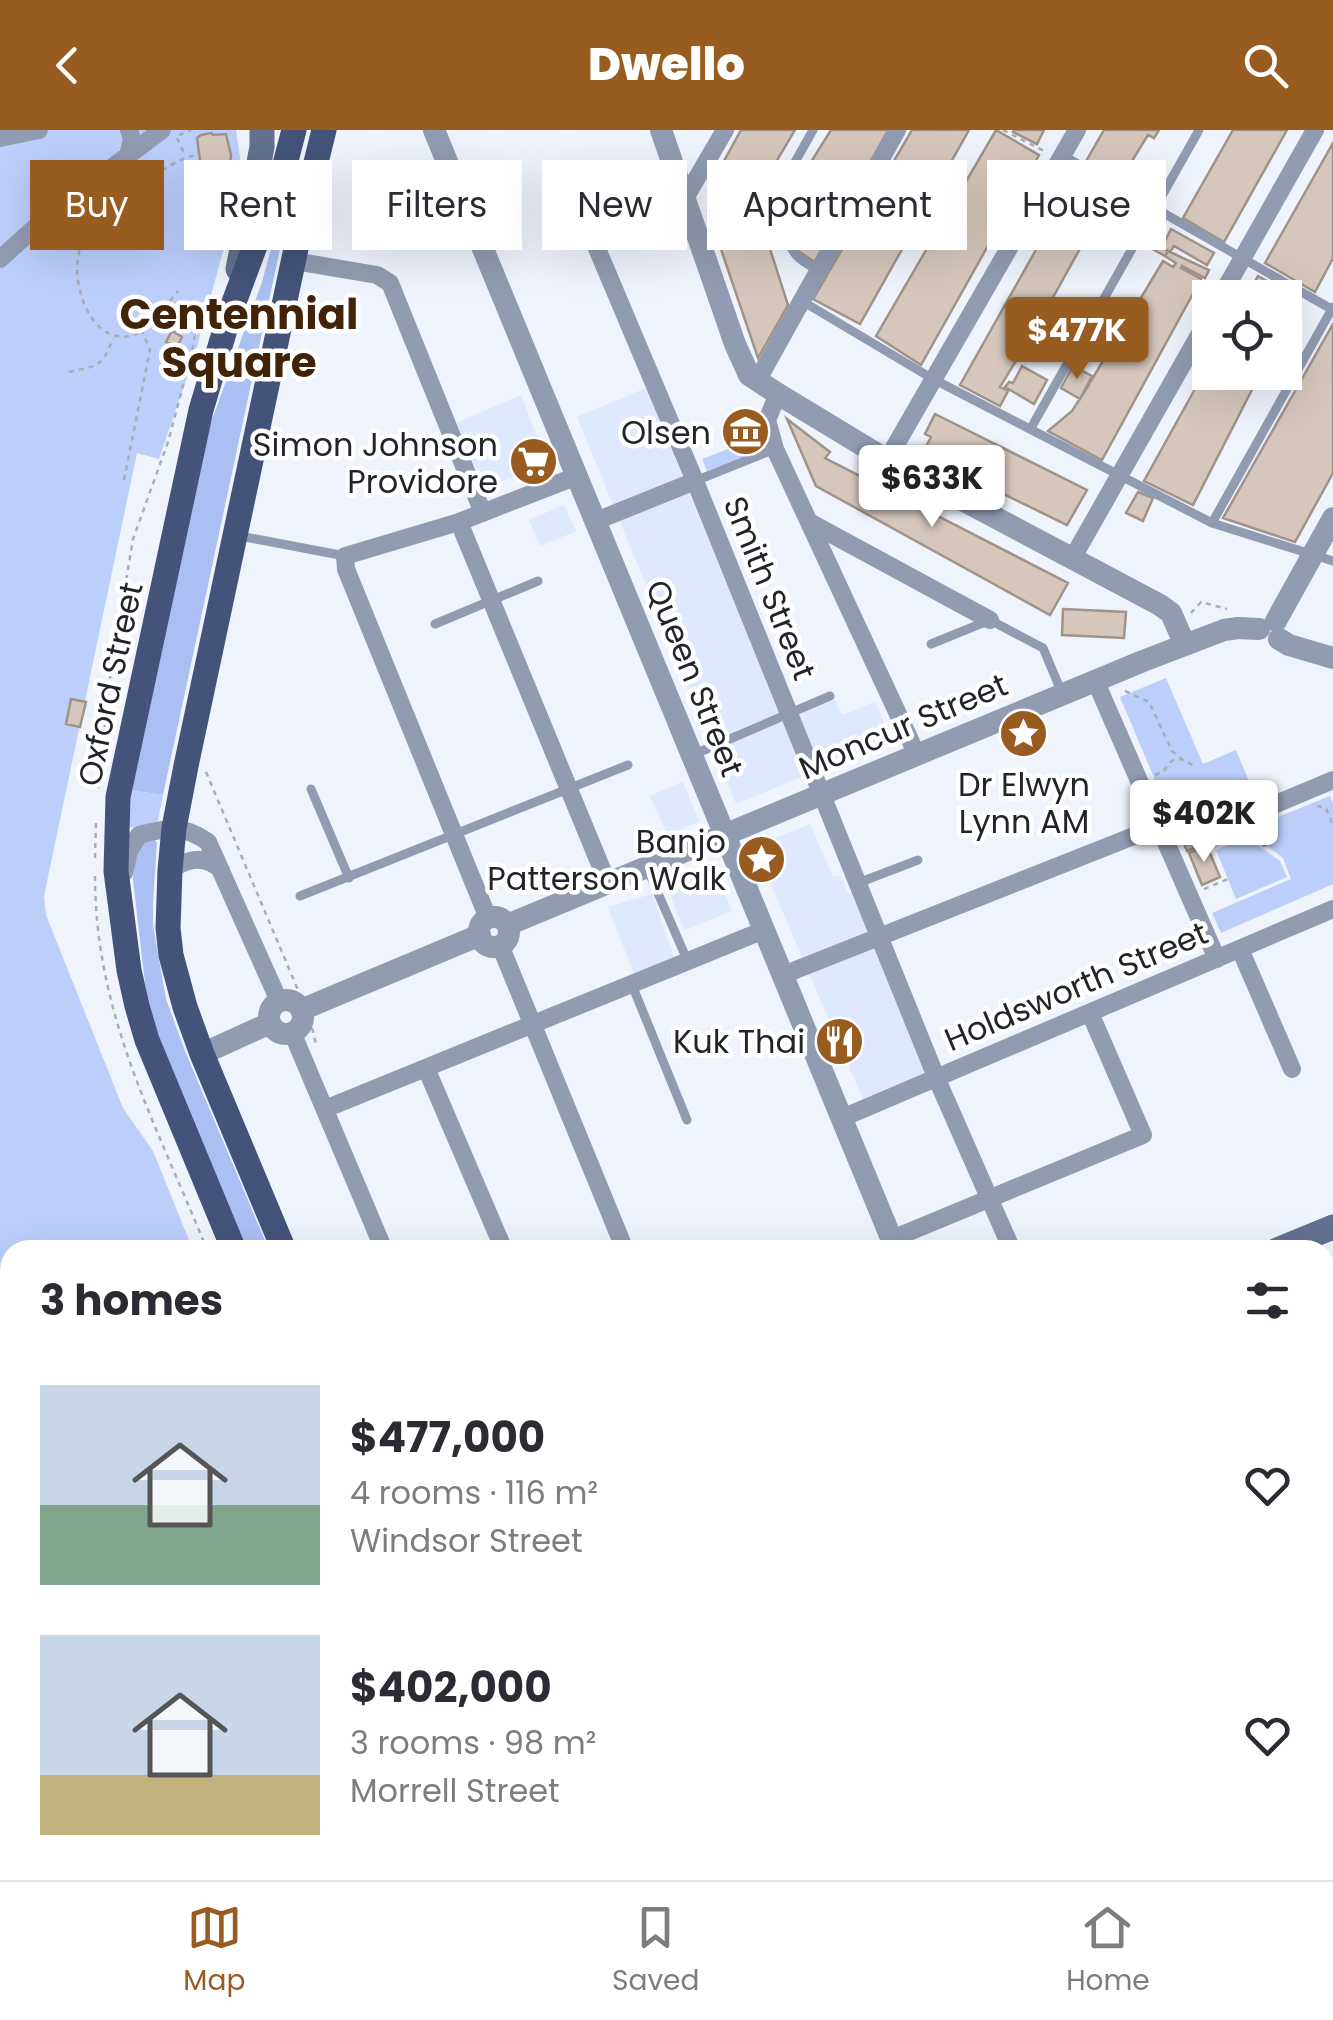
<!DOCTYPE html>
<meta charset="utf-8">
<style>
:root{--surface:#fff;--page:#f2f2f3;--text:#2b2b33;--muted:#7c7c81;--line:#e1e1e2;--accent:#985b20}
body{margin:0;font-family:Poppins,sans-serif;background:var(--page);color:var(--text);height:100vh;display:flex;flex-direction:column;font-size:38px;white-space:nowrap}
*{box-sizing:border-box;margin:0}
p{font-size:32px;color:var(--muted)}
.icon{flex:none;width:55px;height:55px;fill:none;stroke:currentColor;stroke-width:2;stroke-linecap:round;stroke-linejoin:round}
.map{position:relative;flex:1;overflow:hidden}
.sheet{position:absolute;left:0px;top:1110px;width:1335px;height:640px;display:flex;flex-direction:column;background:var(--surface);border-radius:30px 30px 0 0;box-shadow:0 10px 40px #0002}
.sheet>*{flex:none}
.hud{position:absolute;left:30px;top:30px;width:1275px;height:90px;display:flex;gap:20px}
.fabs{position:absolute;left:1192px;top:150px;display:grid;gap:20px}
.fabs a{display:grid;place-items:center;width:110px;height:110px;border-radius:0px;background:var(--surface);box-shadow:0 10px 40px #0002;font-size:50px}
.price{position:absolute;translate:-50% -85px;padding:0 22px;border-radius:10px;background:#fff;color:#222;font-size:32px;line-height:65px;filter:drop-shadow(0 2px 5px #0008)}
.price::after{content:'';position:absolute;left:50%;top:60px;width:30px;height:22px;margin-left:-15px;background:inherit;clip-path:polygon(0 0,100% 0,50% 100%)}
.price.current{background:var(--accent);color:#fff}
ul{padding:0;list-style:none}
li{display:flex;align-items:center;gap:30px;height:250px;padding:0 40px}
li span{display:grid;place-items:center;flex:none;width:280px;height:200px;border-radius:0px;color:#555}
li>.icon{margin-inline-start:auto}
span .icon{width:120px;height:120px;fill:#fffc;stroke-width:1}
li b{font-size:42px}
h2{display:flex;justify-content:space-between;align-items:center;height:120px;padding:0 40px;font-size:42px}
.tag{padding:0 35px;border-radius:0px;background:var(--surface);box-shadow:0 10px 40px #0002;font-size:35px;line-height:90px}
.tag.current{background:var(--accent);color:#fff}
header{display:flex;justify-content:space-between;align-items:center;height:130px;padding:0 40px;background:var(--accent);color:#fff;font-size:45px;font-weight:800}
.menu{display:flex;justify-content:space-around;align-items:center;height:140px;border-top:2px solid var(--line);background:var(--surface);font-size:28px;color:var(--muted)}
.menu a{display:grid;justify-items:center;gap:5px}
.menu .current{color:var(--accent)}
.map>svg:first-child{display:block}
</style>
<header><svg class="icon" aria-label="back" viewBox="0 0 24 24"><path d="M15 5l-7 7 7 7"/></svg>Dwello<svg class="icon" aria-label="search" viewBox="0 0 24 24"><circle cx="10" cy="10" r="6"/><path d="M15 15l6 6"/></svg></header>
<div class="map">
<svg width="1333" height="1750" viewBox="0 0 1333 1750">
<rect width="100%" height="100%" fill="#eff3fc"/>
<path fill="#dee8fe" d="M646 258 783 591 835 570 842 585 875 572 892 610 738 673 735 672 577 287Z
M521 265 547 332 484 359 457 293Z
M564 375 576 401 540 416 529 390Z
M683 652 699 692 668 705 650 666Z
M810 694 833 747 840 745 848 764 855 762 930 941 863 969 756 720 757 716Z
M713 734 732 781 684 800 666 754Z
M652 764 675 829 635 846 608 777Z
M1333 1288V1480L1325 1461V1292Z"/>
<path fill="#bccffb" d="M0 0H236L243 48 195 224 159 329 137 323 44 766 46 785 123 978 153 1021 193 1120H10V1740H440L436 1750 0 1748Z
M754 309 758 321 707 341 702 329Z
M1166 548 1203 634 1236 620 1255 666 1176 700 1120 567Z
M130 660 163 665 158 691 130 698Z
M1330 666 1333 673V754L1221 803 1212 783 1291 749 1283 728 1248 702 1237 677C1252 683 1248 692 1271 697L1273 689Z
M1247 707 1280 731 1287 747 1236 769 1216 720Z"/>
<path fill="#aac0f3" d="M279 89 286 91 163 665 130 660 201 320 262 152Z
M154 708 157 713 153 772V795L166 869 185 921 269 1120H245L154 897 148 878 133 750V727L142 710Z"/>
<path fill="#d5c7bc" stroke="#a09389" stroke-width="2.5" d="M741 0H795L754 69 788 175 758 228 708 81 730 73 708 60Z
M831 0H891L816 133 795 119 784 75Z
M912 0H969L860 194 813 169Z
M996 0 1039 25 921 235 876 206Z
M1014 0H1044L1037 14 1013 2Z
M1104 0H1159L1154 8 1148 5 1119 52 1085 33Z
M1233 0H1287L1224 112 1183 88Z
M211 3 213 5 226 4 231 25 230 39 222 43 224 56 204 57 206 65 199 66 198 41 209 40 201 38 197 8 201 5Z
M1333 13V128L1315 162 1265 133Z
M1078 45 1111 63 1037 196 1000 257 1008 261 1000 276 960 255Z
M1117 73 1127 79 1130 74 1142 80 1134 92 1113 80Z
M1113 80 1134 92 1128 105 1117 99 1120 94 1109 88Z
M1171 99 1214 123 1207 135 1174 116 1170 122 1209 140 1205 148 1182 136 1181 138 1201 149 1102 330 1048 301 1072 281 1085 261 1163 131 1173 137 1176 133 1165 126 1168 121 1162 117Z
M1147 100 1160 107 1156 114 1168 121 1165 126 1140 112Z
M1258 146 1299 169 1285 196V168H1246Z
M171 182 182 188 176 199 165 193Z
M1333 194V343L1295 412 1223 388Z
M1037 196 1068 213 1061 226 1029 207Z
M172 201 182 207 177 217 166 212Z
M1210 232V242H1261L1193 375 1144 351Z
M1022 236 1047 250 1034 274 1005 257 1009 252 1013 253Z
M1073 236 1092 246 1080 269 1061 258Z
M935 284 1087 360 1067 395 932 329 930 332 924 329 922 324 931 307 925 304Z
M787 289 830 322 825 328 1068 453 1050 485 816 356Z
M1138 362 1153 368 1143 391 1126 383Z
M1063 479 1126 482 1124 508 1062 505Z
M71 569 86 572 80 597 66 594Z
M1236 679 1244 698 1221 707 1213 688Z
M1212 688 1220 708 1187 721 1179 702Z
M1207 716 1220 747 1202 755 1189 723Z
M1333 1138V1193L1332 1191 1325 1194V1147L1328 1146 1326 1141Z
M1325 1335 1330 1346 1333 1345V1362L1325 1365Z
M1329 1374 1333 1382V1434L1325 1437V1375Z"/>
<g fill="none" stroke-linecap="round" stroke-linejoin="round">
<path stroke="#aaadb5" stroke-width="2.5" stroke-dasharray="5 5" stroke-linecap="butt" d="M1003 0 1046 22
M179 5 191 0
M177 8 184 23
M126 49 129 60C153 51 173 27 199 25
M103 65C92 88 78 111 77 138 77 169 96 216 134 205 152 199 166 175 178 161
M69 242C99 235 102 238 113 208
M124 350 150 220 142 201
M1191 483 1201 472 1227 479
M1125 561 1149 572 1172 621 1183 630
M206 642 298 860
M1155 645 1164 641C1173 625 1180 627 1194 636
M98 658 110 548 133 409 168 312 192 222 196 198 194 178 187 171
M1317 676 1326 678 1333 696
M1175 690C1200 689 1219 673 1244 675
M1255 709 1262 716 1268 715 1274 694
M95 728 96 691
M95 746C95 886 157 995 207 1120
M1204 759 1228 749
M312 898 316 914
M0 1382 10 1383
M0 1446 10 1445
M0 1536 10 1508
M0 1734H10
M109 1740 281 1750
M295 1740 317 1750
M321 1740 322 1750
M358 1750 389 1740"/>
<path stroke="#919bb1" stroke-width="9" d="M813 0 776 66C776 84 785 111 796 125 802 132 811 136 818 140
M1062 25 1333 180
M802 171 933 249 1212 393 1333 431
M1031 298 1199 0
M695 351 775 319
M1212 393 1333 177
M240 406 345 426
M435 494 538 451
M931 514 990 490 1043 518 1062 563
M695 624 830 566
M311 659 349 748
M647 738 688 832
M858 753 918 730
M300 766 628 635
M632 855 687 990
M1325 1248 1333 1245
M908 1740 912 1750"/>
<path stroke="#919bb1" stroke-width="18" d="M0 8 39 0
M128 26 132 9 129 0
M569 52 695 351 936 947 1012 1120
M684 70 725 0
M0 129 50 84 162 0
M294 131 377 145 390 153 483 383
M1220 168 1315 0
M757 251 897 0
M778 264 767 290 775 319 917 625
M887 330 1077 0
M596 391 695 351
M459 392 608 754
M811 393 990 490
M1072 429 1210 186
M1095 550 1217 829
M1259 681 1333 650
M170 740C187 729 205 724 221 740
M124 743 129 721 139 705C168 697 182 694 208 712L279 871
M488 788 346 439 345 426 459 392 577 346
M500 815 625 1120
M1240 819 1292 939
M783 845 1159 696
M292 902 384 1120
M426 938 504 1120
M325 979 764 800
M842 988 1333 779
M892 1109 1143 1005 1090 883
M0 1314 10 1325
M1325 1519 1333 1538
M0 1635 10 1632
M1325 1679 1333 1676
M644 1740 648 1750
M1150 1750 1174 1740"/>
<path stroke="#919bb1" stroke-width="22" d="M434 0 896 1120
M661 0 735 214 749 245 778 264 887 330 1160 475 1171 483 1185 515
M1276 491 1333 388
M1279 509 1289 515 1333 528
M479 802a15 15 0 1 1 30 0a15 15 0 1 1-30 0Z
M507 795 1143 531 1224 500 1238 498 1259 499
M269 887a17 17 0 1 1 34 0a17 17 0 1 1-34 0Z
M301 880 480 805
M202 924 270 893
M1160 1740 1164 1750"/>
<path stroke="#637191" stroke-width="25" d="M238 139 262 17V0
M1277 1120 1333 1097
M471 1750 472 1740"/>
<path stroke="#445379" stroke-width="25" d="M234 1120 147 910 137 876 129 840 116 741 118 667 201 280 230 183 284 38 294 0
M284 1120 202 924 185 877 171 825 168 798 170 740 174 698 186 636 304 81 324 0
M565 1740 567 1750
M612 1740 614 1750
M502 1748 512 1750"/>
</g>
<defs>
<symbol id="museum-disc" viewBox="-11 -11 22 22"><circle r="9.5" fill="#985b20" stroke="#fff"/><path d="M0-6L6-3V-2H-6V-3ZM-5-1h2V3h-2ZM-1-1h2V3h-2ZM3-1h2V3H3ZM-6 4H6V6H-6Z" fill="#fff"/></symbol>
<symbol id="supermarket-disc" viewBox="-11 -11 22 22"><circle r="9.5" fill="#985b20" stroke="#fff"/><path d="M-6-5.5h2.5l.6 2H6L4.5 2H-2.5L-4.4-4H-6ZM-1.5 3.2a1.3 1.3 0 1 0 .1 0ZM3 3.2a1.3 1.3 0 1 0 .1 0Z" fill="#fff"/></symbol>
<symbol id="sight-disc" viewBox="-11 -11 22 22"><circle r="9.5" fill="#985b20" stroke="#fff"/><path d="M0-6L1.8-2.2L6-1.7L2.9 1.2L3.7 5.4L0 3.3L-3.7 5.4L-2.9 1.2L-6-1.7L-1.8-2.2Z" fill="#fff"/></symbol>
<symbol id="restaurant-disc" viewBox="-11 -11 22 22"><circle r="9.5" fill="#985b20" stroke="#fff"/><path d="M-5-6h1v4h1v-4h1v4h1v-4h1v5L-1.5 .5V6h-2V.5L-5-1ZM5-6V6H3V1.5H1.5Q1.5-4 5-6Z" fill="#fff"/></symbol>
</defs>
<g fill-rule="evenodd">
<use href="#museum-disc" x="718" y="274" width="55" height="55"/>
<use href="#supermarket-disc" x="506" y="304" width="55" height="55"/>
<use href="#sight-disc" x="996" y="576" width="55" height="55"/>
<use href="#sight-disc" x="734" y="702" width="55" height="55"/>
<use href="#restaurant-disc" x="812" y="884" width="55" height="55"/>
</g>
<g text-anchor="middle" dominant-baseline="central" stroke-width="9" stroke-linejoin="round" paint-order="stroke">
<g font-size="32" fill="#222429" stroke="#fff" text-anchor="end">
<text x="711" y="302">Olsen</text>
<text x="498" y="314">Simon Johnson<tspan x="498" dy="37">Providore</tspan></text>
<text x="1024" y="654" text-anchor="middle">Dr Elwyn<tspan x="1024" dy="37">Lynn AM</tspan></text>
<text x="726" y="711">Banjo<tspan x="726" dy="37">Patterson Walk</tspan></text>
<text x="805" y="911">Kuk Thai</text>
</g>
<g font-size="32" fill="#222429" stroke="#fff">
<text transform="translate(770 458) rotate(68)">Smith Street</text>
<text transform="translate(695 548) rotate(68)">Queen Street</text>
<text transform="translate(110 554) rotate(-78)">Oxford Street</text>
<text transform="translate(903 596) rotate(-23)">Moncur Street</text>
<text transform="translate(1076 856) rotate(-23)">Holdsworth Street</text>
</g>
<g font-size="42" font-weight="bold" fill="#412307" stroke="#fff">
<text x="239" y="184">Centennial<tspan x="239" dy="48">Square</tspan></text>
</g>
</g>
</svg>
<div class="fabs">
<a><svg class="icon" aria-label="locate" viewBox="0 0 24 24"><circle cx="12" cy="12" r="6"/><path d="M12 2v4M12 18v4M2 12h4M18 12h4"/></svg></a>
</div>
<b class="price current" style="left:1077px;top:252px">$477K</b>
<b class="price" style="left:932px;top:400px">$633K</b>
<b class="price" style="left:1204px;top:735px">$402K</b>
<div class="hud">
<a class="tag current">Buy</a>
<a class="tag">Rent</a>
<a class="tag">Filters</a>
<a class="tag">New</a>
<a class="tag">Apartment</a>
<a class="tag">House</a>
</div>
<section class="sheet">
<h2>3 homes<svg class="icon" aria-label="filters" viewBox="0 0 24 24"><path d="M4 7h16M4 17h16"/><circle cx="9" cy="7" r="2"/><circle cx="15" cy="17" r="2"/></svg></h2>
<ul>
<li><span style="background:linear-gradient(#c9d6e8 60%,#7fa58c 0)"><svg class="icon" aria-label="home" viewBox="0 0 24 24"><path d="M3 11l9-7 9 7M6 9v11h12V9"/></svg></span><div><b>$477,000</b><p>4 rooms · 116 m²</p><p>Windsor Street</p></div><svg class="icon" aria-label="heart" viewBox="0 0 24 24"><path d="M12 20l-8-8c-3-5 5-10 8-4 3-6 11-1 8 4z"/></svg></li>
<li><span style="background:linear-gradient(#c9d6e8 70%,#c2b280 0)"><svg class="icon" aria-label="home" viewBox="0 0 24 24"><path d="M3 11l9-7 9 7M6 9v11h12V9"/></svg></span><div><b>$402,000</b><p>3 rooms · 98 m²</p><p>Morrell Street</p></div><svg class="icon" aria-label="heart" viewBox="0 0 24 24"><path d="M12 20l-8-8c-3-5 5-10 8-4 3-6 11-1 8 4z"/></svg></li>
</ul>
</section>
</div>
<nav class="menu">
<a class="current"><svg class="icon" aria-label="map" viewBox="0 0 24 24"><path d="M3 6l6-2 6 2 6-2v14l-6 2-6-2-6 2zM9 4v14M15 6v14"/></svg>Map</a>
<a><svg class="icon" aria-label="saved" viewBox="0 0 24 24"><path d="M7 4h10v16l-5-4-5 4z"/></svg>Saved</a>
<a><svg class="icon" aria-label="home" viewBox="0 0 24 24"><path d="M3 11l9-7 9 7M6 9v11h12V9"/></svg>Home</a>
</nav>
